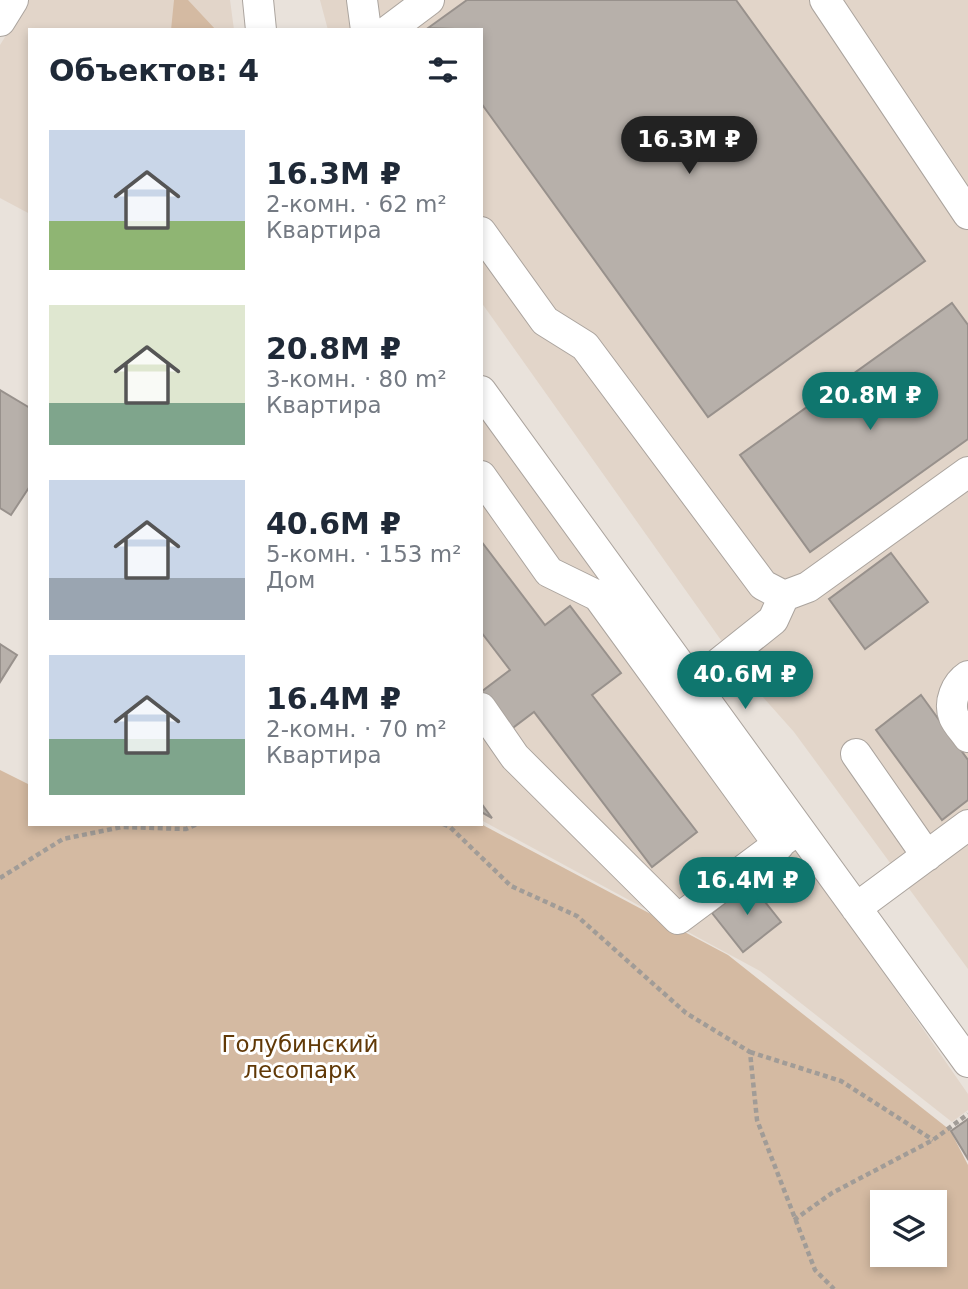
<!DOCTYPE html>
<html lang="ru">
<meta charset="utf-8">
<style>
:root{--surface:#fff;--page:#f6f6f7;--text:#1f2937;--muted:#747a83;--accent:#0f766e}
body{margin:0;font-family:"DejaVu Sans",sans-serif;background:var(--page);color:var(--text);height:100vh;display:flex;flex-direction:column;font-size:26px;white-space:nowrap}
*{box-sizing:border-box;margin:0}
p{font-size:23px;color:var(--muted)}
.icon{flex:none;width:38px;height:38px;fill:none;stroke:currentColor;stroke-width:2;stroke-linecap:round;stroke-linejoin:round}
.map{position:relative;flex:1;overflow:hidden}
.details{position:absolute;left:28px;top:28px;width:455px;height:798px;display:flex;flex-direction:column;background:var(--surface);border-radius:0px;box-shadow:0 4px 10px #0003}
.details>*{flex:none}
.buttons{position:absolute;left:870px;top:1190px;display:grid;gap:14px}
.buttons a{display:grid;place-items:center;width:77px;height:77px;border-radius:0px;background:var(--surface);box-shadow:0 4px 10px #0003;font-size:35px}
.price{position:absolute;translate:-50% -60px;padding:0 16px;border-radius:24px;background:var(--accent);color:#fff;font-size:23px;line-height:46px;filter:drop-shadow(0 2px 4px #0008)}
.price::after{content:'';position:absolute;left:50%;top:42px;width:21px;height:16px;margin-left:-10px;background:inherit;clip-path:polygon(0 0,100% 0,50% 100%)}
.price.current{background:#222;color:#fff}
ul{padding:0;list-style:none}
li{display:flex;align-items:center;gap:21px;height:175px;padding:0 21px}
li span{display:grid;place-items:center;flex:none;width:196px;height:140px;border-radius:0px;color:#555}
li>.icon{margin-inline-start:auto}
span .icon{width:84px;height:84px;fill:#fffc;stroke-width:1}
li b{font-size:30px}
h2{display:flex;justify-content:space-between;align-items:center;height:84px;padding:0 21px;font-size:30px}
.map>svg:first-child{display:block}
</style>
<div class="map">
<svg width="968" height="1289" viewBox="0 0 968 1289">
<rect width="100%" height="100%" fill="#e9e2db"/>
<path fill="#e2d5c9" d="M28 0H230L234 30H30V214L0 198V45Z
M320 0H968V969L794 732 755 688 481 302V30H328Z
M481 415 790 837 968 1094V1110L952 1122 760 971 481 820Z"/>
<path fill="#d4baa2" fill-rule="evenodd" d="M174 0H188L216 30H171Z
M0 770 30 785V824H481L728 955 950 1130 968 1165V1289H0ZM882 1202H934V1255H882Z"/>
<path fill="#b7b0aa" stroke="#98918c" stroke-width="2" d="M467 0H736L925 261 708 417 481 103V30L428 28Z
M952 303 968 325V439L810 552 740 455Z
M0 390 30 408V486L11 515 0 508Z
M481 541 545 625 570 606 621 673 592 695 697 832 652 867 534 712 510 730 481 692 510 670 481 632Z
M891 553 928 602 865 649 829 599Z
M0 644 17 655 0 682Z
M921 695 968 760V800L942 820 876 730Z
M481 803 492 818 481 812Z
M750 883 781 922 743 952 712 913Z
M968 1119V1159L951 1131Z"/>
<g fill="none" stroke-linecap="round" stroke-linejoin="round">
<defs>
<path id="minor" d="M258 0 261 30
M362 0 366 30
M825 0 968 214
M0 21 13 0
M389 30 429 0
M481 232 545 321 585 346 763 585 784 596 808 587 968 472
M481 391 968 1062
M481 476 549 572 598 596 779 845
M968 676C956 684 948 702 954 717 957 724 964 731 968 737
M694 683 773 620 784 596
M481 708 515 757 678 919 793 833
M856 754 927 856
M856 908 968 825"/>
</defs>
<use href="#minor" stroke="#aba49e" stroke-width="32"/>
<path stroke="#a19c97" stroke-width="4.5" stroke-dasharray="5 3.5" stroke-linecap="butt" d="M443 824 450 827 511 886 577 916 686 1013 750 1052 757 1120 815 1270 834 1289
M0 878 63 839 122 827 186 829 197 824
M750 1052 841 1081 933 1140
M794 1220 832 1193 933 1140 968 1114"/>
<use href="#minor" stroke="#fff" stroke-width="30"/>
</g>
<g text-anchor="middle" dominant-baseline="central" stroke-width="6" stroke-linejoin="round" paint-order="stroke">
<g font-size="23" fill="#613907" stroke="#fff">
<text x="300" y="1044">Голубинский<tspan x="300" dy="26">лесопарк</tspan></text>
</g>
</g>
</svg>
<div class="buttons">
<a><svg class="icon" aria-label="layers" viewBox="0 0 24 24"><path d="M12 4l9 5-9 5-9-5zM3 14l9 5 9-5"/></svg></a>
</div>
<b class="price current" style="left:689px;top:176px">16.3M ₽</b>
<b class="price" style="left:870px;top:432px">20.8M ₽</b>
<b class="price" style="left:745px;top:711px">40.6M ₽</b>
<b class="price" style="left:747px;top:917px">16.4M ₽</b>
<section class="details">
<h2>Объектов: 4<svg class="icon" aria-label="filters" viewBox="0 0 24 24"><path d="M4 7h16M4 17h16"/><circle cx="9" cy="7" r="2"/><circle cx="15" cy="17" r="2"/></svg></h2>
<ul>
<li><span style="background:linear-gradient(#c9d6e8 65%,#8fb573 0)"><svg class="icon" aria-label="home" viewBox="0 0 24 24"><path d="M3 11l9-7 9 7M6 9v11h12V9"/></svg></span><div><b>16.3M ₽</b><p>2-комн. · 62 m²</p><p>Квартира</p></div></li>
<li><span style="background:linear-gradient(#dfe7d0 70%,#7fa58c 0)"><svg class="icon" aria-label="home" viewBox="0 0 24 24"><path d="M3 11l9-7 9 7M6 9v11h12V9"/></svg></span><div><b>20.8M ₽</b><p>3-комн. · 80 m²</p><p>Квартира</p></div></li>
<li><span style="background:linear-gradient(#c9d6e8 70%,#9aa5b1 0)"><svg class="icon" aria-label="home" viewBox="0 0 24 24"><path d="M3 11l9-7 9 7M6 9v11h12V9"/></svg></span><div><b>40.6M ₽</b><p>5-комн. · 153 m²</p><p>Дом</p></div></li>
<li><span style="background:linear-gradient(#c9d6e8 60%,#7fa58c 0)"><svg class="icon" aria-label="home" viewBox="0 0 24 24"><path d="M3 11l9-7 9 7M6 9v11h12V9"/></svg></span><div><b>16.4M ₽</b><p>2-комн. · 70 m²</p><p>Квартира</p></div></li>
</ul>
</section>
</div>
